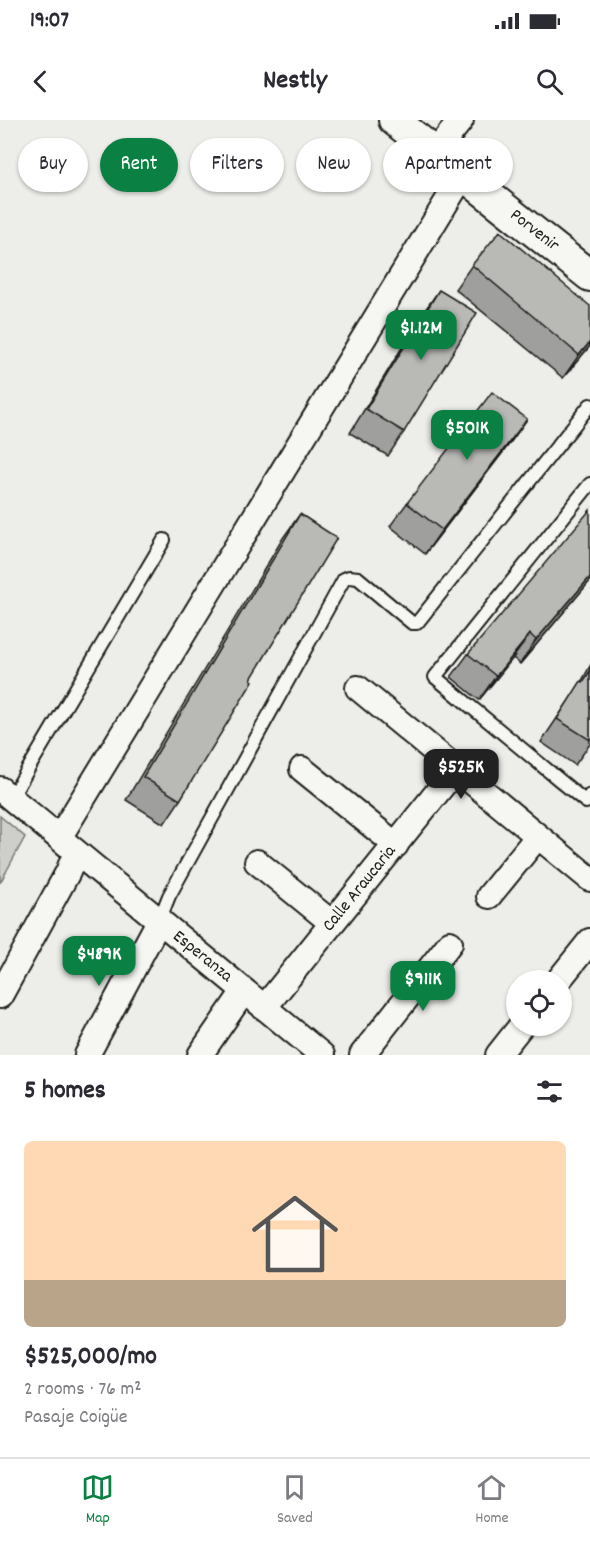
<!DOCTYPE html>
<meta charset="utf-8">
<style>
:root{--surface:#fff;--page:#f7f7f7;--text:#2b2b33;--muted:#7c7c81;--line:#e1e1e2;--accent:#0b8043}
body{margin:0;font-family:Dekko,sans-serif;background:var(--page);color:var(--text);height:100vh;display:flex;flex-direction:column;font-size:22px;white-space:nowrap}
*{box-sizing:border-box;margin:0}
p{font-size:20px;color:var(--muted)}
.icon{flex:none;width:33px;height:33px;fill:none;stroke:currentColor;stroke-width:2;stroke-linecap:round;stroke-linejoin:round}
.map{position:relative;height:935px;overflow:hidden}
.drawer{display:flex;flex-direction:column;background:var(--surface);flex:1}
.drawer>*{flex:none}
.banner{position:absolute;left:18px;top:18px;width:555px;height:54px;display:flex;gap:12px}
.buttons{position:absolute;left:506px;top:850px;display:grid;gap:12px}
.buttons a{display:grid;place-items:center;width:66px;height:66px;border-radius:50%;background:var(--surface);box-shadow:0 2px 4px #0004;font-size:30px}
.price{position:absolute;translate:-50% -51px;padding:0 14px;border-radius:12px;background:var(--accent);color:#fff;font-size:20px;line-height:39px;filter:drop-shadow(0 2px 3px #0008)}
.price::after{content:'';position:absolute;left:50%;top:36px;width:18px;height:14px;margin-left:-9px;background:inherit;clip-path:polygon(0 0,100% 0,50% 100%)}
.price.on{background:#222;color:#fff}
ul{padding:0;list-style:none}
li{display:grid;align-content:center;gap:12px;height:318px;padding:0 24px}
li+li{border-top:2px solid var(--line)}
li span{display:grid;place-items:center;height:186px;border-radius:9px;color:#555}
li>.icon{margin-inline-start:auto}
span .icon{width:108px;height:108px;fill:#fffc;stroke-width:1}
li b{font-size:26px}
h2{display:flex;justify-content:space-between;align-items:center;height:72px;padding:0 24px;font-size:26px}
.tag{padding:0 21px;border-radius:27px;background:var(--surface);box-shadow:0 2px 4px #0004;font-size:21px;line-height:54px}
.tag.on{background:var(--accent);color:#fff}
.status{display:flex;justify-content:space-between;align-items:center;height:42px;padding:0 30px;background:var(--surface);direction:ltr}
.status svg{height:16px;fill:currentColor}
header{display:flex;justify-content:space-between;align-items:center;height:78px;padding:0 24px;background:var(--surface);font-size:27px;font-weight:700}
.dock{display:flex;justify-content:space-around;align-items:center;height:84px;border-top:2px solid var(--line);background:var(--surface);font-size:16px;color:var(--muted)}
.dock a{display:grid;justify-items:center;gap:3px}
.dock .on{color:var(--accent)}
.map>svg:first-child{display:block}
</style>
<div class="status"><b>19:07</b><svg viewBox="0 0 49 12"><path d="M0 12V9h3v3zM5 12V6h3v6zM10 12V3h3v9zM15 12V0h3v12zM26 1h20v11H26zM47 4h2v5h-2z"/></svg></div>
<header><svg class="icon" aria-label="back" viewBox="0 0 24 24"><path d="M15 5l-7 7 7 7"/></svg>Nestly<svg class="icon" aria-label="search" viewBox="0 0 24 24"><circle cx="10" cy="10" r="6"/><path d="M15 15l6 6"/></svg></header>
<div class="map">
<svg width="590" height="935" viewBox="0 0 590 935">
<rect width="100%" height="100%" fill="#edede9"/>
<filter id="ink" filterUnits="userSpaceOnUse"><feTurbulence type="fractalNoise" baseFrequency=".0167" numOctaves="2"/><feDisplacementMap in="SourceGraphic" scale="12" xChannelSelector="R" yChannelSelector="G"/><feConvolveMatrix kernelMatrix="1 2 1 2 8 2 1 2 1" color-interpolation-filters="sRGB"/></filter>
<g filter="url(#ink)">
<path fill="#cececb" stroke="#757574" stroke-width="1.5" d="M0 696 25 717 0 763Z"/>
<g fill="none" stroke-linecap="round" stroke-linejoin="round">
<defs>
<path id="service" d="M590 364 435 557 586 682 590 675
M11 678 164 420
M159 801 169 776 344 459 349 457 358 458 412 503H417L590 285"/>
<path id="minor" d="M435 33 461 0
M358 568 590 759
M302 649 396 725
M0 669 322 935
M59 718 463 55
M257 742 332 803
M489 776 538 716
M558 861 590 821
M0 876 68 752 76 732
M264 888 456 649
M87 935 159 801
M200 935 244 871
M362 935 450 823
M498 935 521 906"/>
<path id="tertiary" d="M394 0 590 156"/>
</defs>
<use href="#service" stroke="#1c1c1c" stroke-width="16"/>
<use href="#minor" stroke="#1c1c1c" stroke-width="28"/>
<use href="#tertiary" stroke="#1c1c1c" stroke-width="34"/>
<use href="#service" stroke="#f6f6f2" stroke-width="12"/>
<use href="#minor" stroke="#f6f6f2" stroke-width="24"/>
<use href="#tertiary" stroke="#f6f6f2" stroke-width="30"/>
</g>
<path fill="#9f9f9d" stroke="#1c1c1c" stroke-width="1.5" d="M472 145 590 226 563 258 455 169Z
M439 170 404 312 388 336 350 313 423 193Z
M527 299 510 323 425 434 390 406 407 383Z
M300 394 251 559 180 680 164 704 126 680 283 418Z
M590 461 520 544 513 538 479 580 451 557 468 534Z
M590 546V624L575 645 541 622 580 564Z"/>
<path fill="#82827f" stroke="#1c1c1c" stroke-width="1.5" d="M590 222V226L563 258 579 235Z
M527 299 510 323 425 434 442 410Z
M590 457V461L520 544 536 520Z
M530 514 513 538 479 580 496 556Z"/>
<path fill="#b9b9b6" stroke="#1c1c1c" stroke-width="1.5" d="M500 111 590 186V222L579 235 472 145Z
M439 170 477 193 404 312 366 289Z
M492 272 527 299 442 410 407 383Z
M590 390V457L536 520 530 514 496 556 468 534Z
M300 394 337 418 251 559 253 561 180 680 143 657Z
M590 551V620L557 599 581 561 583 562Z"/>
</g>
<g text-anchor="middle" dominant-baseline="central" stroke-width="4.5" stroke-linejoin="round" paint-order="stroke">
<g font-size="18" fill="#1c1c1c" stroke="#f6f6f2">
<text transform="translate(534 111) rotate(38)">Porvenir</text>
<text transform="translate(360 769) rotate(-51)">Calle Araucaria</text>
<text transform="translate(202 837) rotate(39)">Esperanza</text>
</g>
</g>
</svg>
<div class="buttons">
<a><svg class="icon" aria-label="locate" viewBox="0 0 24 24"><circle cx="12" cy="12" r="6"/><path d="M12 2v4M12 18v4M2 12h4M18 12h4"/></svg></a>
</div>
<b class="price" style="left:421px;top:241px">$1.12M</b>
<b class="price" style="left:467px;top:341px">$501K</b>
<b class="price on" style="left:461px;top:680px">$525K</b>
<b class="price" style="left:99px;top:867px">$489K</b>
<b class="price" style="left:423px;top:892px">$911K</b>
<div class="banner">
<a class="tag">Buy</a>
<a class="tag on">Rent</a>
<a class="tag">Filters</a>
<a class="tag">New</a>
<a class="tag">Apartment</a>
</div>
</div>
<section class="drawer">
<h2>5 homes<svg class="icon" aria-label="filters" viewBox="0 0 24 24"><path d="M4 7h16M4 17h16"/><circle cx="9" cy="7" r="2"/><circle cx="15" cy="17" r="2"/></svg></h2>
<ul>
<li><span style="background:linear-gradient(#ffd9b3 75%,#b9a48a 0)"><svg class="icon" aria-label="home" viewBox="0 0 24 24"><path d="M3 11l9-7 9 7M6 9v11h12V9"/></svg></span><div><b>$525,000/mo</b><p>2 rooms · 76 m²</p><p>Pasaje Coigüe</p></div></li>
</ul>
</section>
<nav class="dock">
<a class="on"><svg class="icon" aria-label="map" viewBox="0 0 24 24"><path d="M3 6l6-2 6 2 6-2v14l-6 2-6-2-6 2zM9 4v14M15 6v14"/></svg>Map</a>
<a><svg class="icon" aria-label="saved" viewBox="0 0 24 24"><path d="M7 4h10v16l-5-4-5 4z"/></svg>Saved</a>
<a><svg class="icon" aria-label="home" viewBox="0 0 24 24"><path d="M3 11l9-7 9 7M6 9v11h12V9"/></svg>Home</a>
</nav>
